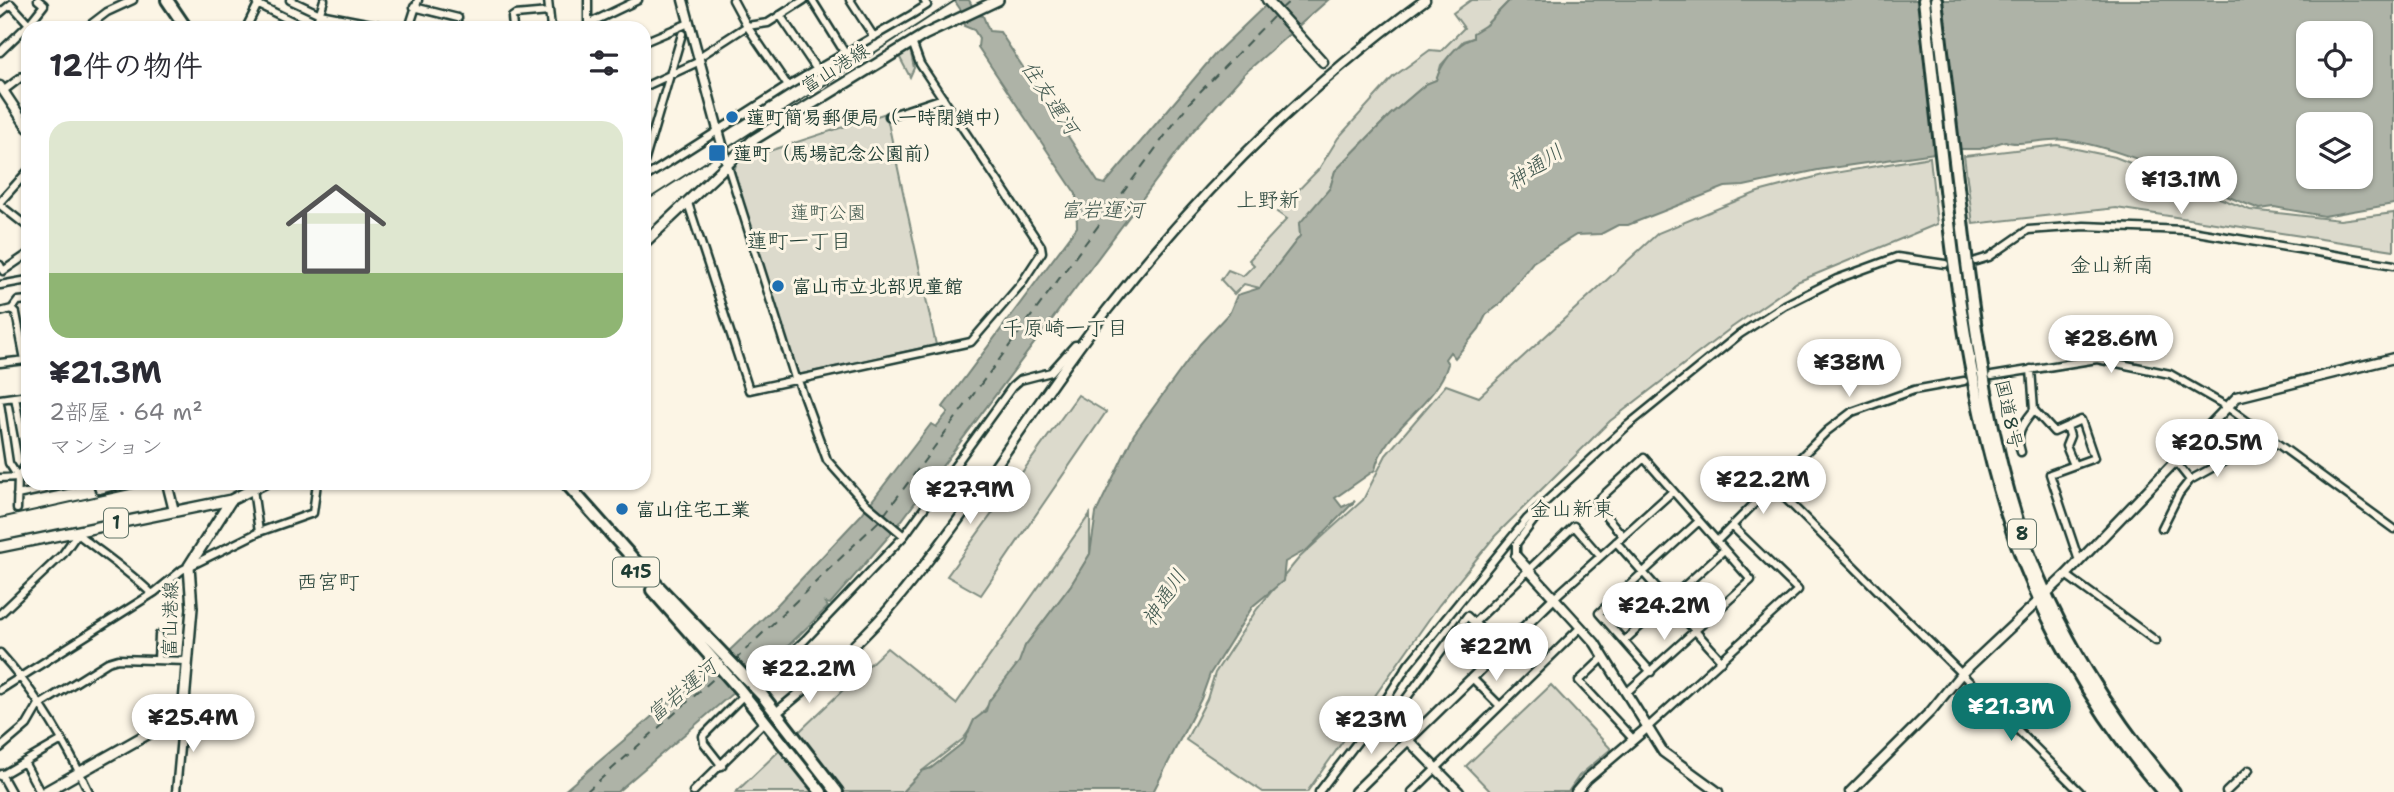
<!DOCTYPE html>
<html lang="ja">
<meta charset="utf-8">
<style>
:root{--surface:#fff;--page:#f2f2f3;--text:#2b2b33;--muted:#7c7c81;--line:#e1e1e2;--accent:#0f766e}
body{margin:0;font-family:"Shantell Sans","Klee One",sans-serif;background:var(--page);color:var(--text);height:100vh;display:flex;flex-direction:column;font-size:26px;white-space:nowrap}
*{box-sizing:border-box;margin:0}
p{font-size:23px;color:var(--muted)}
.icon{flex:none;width:38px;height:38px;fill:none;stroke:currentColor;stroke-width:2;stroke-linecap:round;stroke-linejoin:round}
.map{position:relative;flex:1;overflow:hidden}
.details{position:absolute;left:21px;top:21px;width:630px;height:469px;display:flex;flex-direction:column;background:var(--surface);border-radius:21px;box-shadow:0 2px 5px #0004}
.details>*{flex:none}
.buttons{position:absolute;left:2296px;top:21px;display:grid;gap:14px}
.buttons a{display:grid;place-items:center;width:77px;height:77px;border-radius:14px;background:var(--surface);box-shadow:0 2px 5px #0004;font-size:35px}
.price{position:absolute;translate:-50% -60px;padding:0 16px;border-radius:24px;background:#fff;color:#222;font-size:23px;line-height:46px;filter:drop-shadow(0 2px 4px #0008)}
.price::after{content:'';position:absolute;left:50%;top:42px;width:21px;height:16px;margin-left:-10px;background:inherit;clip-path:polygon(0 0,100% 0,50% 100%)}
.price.active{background:var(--accent);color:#fff}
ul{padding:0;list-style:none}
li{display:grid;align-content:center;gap:14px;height:371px;padding:0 28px}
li+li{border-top:2px solid var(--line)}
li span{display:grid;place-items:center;height:217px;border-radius:21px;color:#555}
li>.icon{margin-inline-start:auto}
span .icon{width:126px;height:126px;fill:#fffc;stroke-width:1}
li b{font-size:30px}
h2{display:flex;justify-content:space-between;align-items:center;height:84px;padding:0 28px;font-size:30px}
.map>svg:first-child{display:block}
</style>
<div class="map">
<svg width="2394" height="792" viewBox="0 0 2394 792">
<rect width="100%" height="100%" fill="#fcf5e5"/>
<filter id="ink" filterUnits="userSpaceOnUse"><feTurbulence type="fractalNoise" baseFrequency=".0143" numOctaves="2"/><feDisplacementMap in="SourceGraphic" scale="14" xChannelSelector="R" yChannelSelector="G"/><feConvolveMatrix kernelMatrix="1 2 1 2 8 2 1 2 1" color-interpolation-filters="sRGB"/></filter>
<g filter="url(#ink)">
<path fill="#dcdacc" stroke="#7e8c80" stroke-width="2" d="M1471 0H1510L1473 38 1463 41 1441 65 1437 80 1426 84 1390 115 1335 171 1330 188 1300 236 1260 288 1244 284 1234 294 1221 280 1228 270 1243 276 1254 265 1249 260 1287 219 1277 212 1319 169 1338 138 1393 77 1430 50 1441 51 1464 28 1453 13Z
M910 49 914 68 910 77 899 56Z
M886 113 936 345 798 375 734 174 736 163 742 157 745 159Z
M2057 145 2115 157 2250 210 2340 220 2394 213V250L2116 208 1973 224 1964 156Z
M1930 157 1937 224 1797 282 1731 328 1610 421 1495 536 1439 605 1307 792H1263L1186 740 1207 699 1215 673 1257 609 1299 558 1363 500 1386 455 1446 385 1479 397 1658 233 1758 192 1823 175Z
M1078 395 1106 412 981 595 947 576Z
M1090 514V554L1071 585 1025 646 1020 662 963 739 922 771 902 792H736L887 648 956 704Z
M1551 685 1611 749 1579 776 1568 792H1491L1466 766Z"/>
<path fill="#aeb3a7" stroke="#758479" stroke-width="2" fill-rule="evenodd" d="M954 0H969L977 15 983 16 989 31 1000 32 1098 182 1105 184 1216 53 1271 0H1328L1245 73 1193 131 896 528 830 604 825 603 828 607 789 645 617 792H563L729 651 776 606 861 515 931 424 936 427 948 412 943 407 1077 227 1076 194 978 47 979 38 974 30 964 26 967 19Z
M1510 0H2394V204L2324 216 2274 207 2260 209C2197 187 2134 150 2067 140 2049 137 2019 147 2005 141L1980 149H1962L1818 170 1744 186 1725 187 1628 225H1618L1601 234 1576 235 1533 262 1499 305 1486 315 1479 329 1455 358 1450 352 1445 359 1448 364C1436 406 1383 429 1375 470L1335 498 1342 507 1355 501 1308 549 1285 562 1283 581 1253 606 1210 674 1201 699 1153 792H902L922 771 931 768 964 742 974 720 986 711 989 701 1019 662 1025 646 1071 585 1090 554 1096 513 1134 434 1200 344 1230 312 1237 295 1260 288 1300 236 1299 224 1330 188 1335 171 1390 115 1426 84 1436 80C1442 63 1455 44 1473 38V33L1486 25ZM2308 33H2361V86H2308ZM2308 124H2361V177H2308Z"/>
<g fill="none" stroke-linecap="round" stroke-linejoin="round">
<path stroke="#758479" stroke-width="2" d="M2236 394 2245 389 2394 353
M2080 554 2202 427
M2063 572 2076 558"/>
<path stroke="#435a51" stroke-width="2" stroke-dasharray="9 7" stroke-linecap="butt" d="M1281 9 1291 0
M884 515 1190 102 1275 15
M734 661 881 519
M586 792 719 674"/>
<defs>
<path id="street" d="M290 0 320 14 392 28
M548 0 551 28
M588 0V26
M733 0 747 26 788 86
M812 0 845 53
M850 0 874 37
M257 4 306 28
M414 7 458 18
M0 13 11 4 29 24 0 52
M780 15 817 70
M29 24 44 5 38 0
M588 24 638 0
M86 28 107 12 133 0
M246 28 260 0
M315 28 324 0
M409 28 418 0
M513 28 512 17 515 15 549 12
M644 42 689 23
M699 57 747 26 768 23 804 0
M644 87 700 61
M3 91 28 72
M889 116 943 98
M644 163 682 34
M727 163 795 378
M644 178 788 86 911 15 927 5 924 0
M0 202 28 171
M688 203 749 390 971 342 1021 284 1042 252 1041 246 920 64 912 42
M0 205 28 227
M1976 261 1989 257 2028 230 2084 226 2185 230 2394 265
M0 265 3 271 28 254
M0 285 28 280
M12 309 18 301 28 300
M0 312 12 309 16 313 25 360
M0 363 26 360
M2031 369 2034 410 2054 432 2081 420 2094 458 2050 474 2079 561
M1992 376 2097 359 2170 374 2226 406 2394 529
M797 378 827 460 865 503 904 536
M0 399 28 395
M0 403 9 463 18 477 17 509
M2067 426 2070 436 2066 446 2074 465
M2021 452C2015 433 2022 425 2034 410
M0 478 18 477 27 463 15 397
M2190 480 2232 457
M97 483 99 490 126 483
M1773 486 2080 792
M253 489 259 532
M17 495 74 483
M2162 528 2179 494 2190 480 2175 461
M79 535C104 555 130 572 152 594
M1623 536 1595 503 1644 458 1751 580 1626 693
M1717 541 1827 431 1852 412 1914 390 1964 381
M1616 542 1722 661
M1516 556V544L1543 508
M2066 575 2156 641
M1554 598 1672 492
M0 614 63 554 80 530
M1474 623 1574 526 1600 556
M1624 641 1724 550
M0 653C38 695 65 741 89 792
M791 654 809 659 823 675
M1604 657 1579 681 1633 739
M158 660 159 635
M1651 672 1599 613 1698 522
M1472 678 1500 706
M759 682 805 640 904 536 1012 387 1020 380 1051 372 1075 345H1080
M0 690 155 592 182 570 259 532 313 513 317 483
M1648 727 1798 590 1732 526
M1408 740 1391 719 1467 616 1502 649
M0 748 27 725 38 706 108 662 118 659 187 661
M24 762 40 792
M722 766 704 743 703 736 740 699
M1 774 11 792
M0 776 62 740
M176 792 183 714
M693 792 765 721
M1319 792 1365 732 1408 665 1527 519 1628 425 1740 334 1785 305 1837 279 1897 257 1945 264
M1412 792 1581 627
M2226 792 2249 770"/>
<path id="secondary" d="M683 0 727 163
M1267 0 1323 62
M0 86 28 128
M167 483 174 511
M1516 556 1595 643 1663 752 1718 792
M776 713C816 680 855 648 889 609 969 515 1031 407 1107 310 1198 194 1305 87 1425 0
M1408 740 1459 792
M1355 792 1554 598
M1576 792 1587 779 1648 727
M1850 792 1931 711 1961 674 2066 575 2237 397 2394 358"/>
<path id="primary" d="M644 243 753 140 924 35 998 0
M0 547 231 500
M45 792 183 714 192 608 189 566 231 500 265 483"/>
<path id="highway" d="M167 0 186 28
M1924 0C1944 170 1955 347 2006 512 2037 613 2094 712 2163 792
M1936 0C1946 88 1956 176 1967 263 1979 356 1992 449 2023 538 2056 630 2111 718 2174 792
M566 483 653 581 762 695 837 792
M652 590 740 690 821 792"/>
</defs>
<use href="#street" stroke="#1f3d34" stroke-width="11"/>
<use href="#secondary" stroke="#1f3d34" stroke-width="13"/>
<use href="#primary" stroke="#1f3d34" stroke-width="14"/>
<use href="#highway" stroke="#1f3d34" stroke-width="16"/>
<use href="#street" stroke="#fcf5e5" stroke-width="6"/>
<use href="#secondary" stroke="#fcf5e5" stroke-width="8"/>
<use href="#primary" stroke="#fcf5e5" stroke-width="9"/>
<use href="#highway" stroke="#fcf5e5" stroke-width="10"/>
<path stroke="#1f3d34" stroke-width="2" d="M644 202 956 0
M0 518 157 483"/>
</g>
</g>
<g fill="#1f6fb2" stroke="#fcf5e5" stroke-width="2.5">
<circle cx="732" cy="117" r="7"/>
<rect x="708" y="144" width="18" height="18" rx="3.5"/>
<circle cx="778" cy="286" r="7"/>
<circle cx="622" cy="509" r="7"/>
</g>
<g text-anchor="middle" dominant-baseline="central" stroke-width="6" stroke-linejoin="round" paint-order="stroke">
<g fill="#fcf5e5" stroke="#617469" stroke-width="2">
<rect x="104" y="508.5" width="24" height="29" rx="5"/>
<rect x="2008" y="519.5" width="28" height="29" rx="5"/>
<rect x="613" y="557.5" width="46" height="29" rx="5"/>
</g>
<g font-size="18" font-weight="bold" fill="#1f3d34">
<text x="116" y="523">1</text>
<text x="2022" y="534">8</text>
<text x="636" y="572">415</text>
</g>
<g font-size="19" fill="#1f3d34" stroke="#fcf5e5">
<text transform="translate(835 68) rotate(-32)">富山港線</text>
<text transform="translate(2009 414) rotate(78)">国道8号</text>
<text transform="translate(170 619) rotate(-89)">富山港線</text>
</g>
<g font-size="19" font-weight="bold" fill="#1f3d34" stroke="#fcf5e5" text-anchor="start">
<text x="746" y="117">蓮町簡易郵便局（一時閉鎖中）</text>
<text x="733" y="153">蓮町（馬場記念公園前）</text>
<text x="792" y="286">富山市立北部児童館</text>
<text x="636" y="509">富山住宅工業</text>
</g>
<g font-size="19" fill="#455c52" stroke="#fcf5e5">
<text x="828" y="212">蓮町公園</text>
</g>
<g font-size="21" font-style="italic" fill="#435a51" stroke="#fcf5e5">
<text transform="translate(1050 98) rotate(56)">住友運河</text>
<text transform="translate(1535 167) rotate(-34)">神通川</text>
<text x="1102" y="210">富岩運河</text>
<text transform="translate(1164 598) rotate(-57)">神通川</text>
<text transform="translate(682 691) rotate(-40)">富岩運河</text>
</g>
<g font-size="21" fill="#1f3d34" stroke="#fcf5e5">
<text x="1268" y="200">上野新</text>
<text x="799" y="241">蓮町一丁目</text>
<text x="2112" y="265">金山新南</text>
<text x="1065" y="328">千原崎一丁目</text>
<text x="1572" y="509">金山新東</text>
<text x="328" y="582">西宮町</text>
</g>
</g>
</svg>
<div class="buttons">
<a><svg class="icon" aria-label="locate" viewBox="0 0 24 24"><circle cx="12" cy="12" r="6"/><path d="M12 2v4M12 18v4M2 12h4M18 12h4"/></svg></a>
<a><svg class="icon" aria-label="layers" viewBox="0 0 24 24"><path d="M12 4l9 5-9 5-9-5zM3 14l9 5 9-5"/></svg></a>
</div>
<b class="price" style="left:2181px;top:216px">¥13.1M</b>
<b class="price" style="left:2111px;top:375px">¥28.6M</b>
<b class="price" style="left:1849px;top:399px">¥38M</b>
<b class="price" style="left:2217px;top:479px">¥20.5M</b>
<b class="price" style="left:1763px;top:516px">¥22.2M</b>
<b class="price" style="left:970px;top:526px">¥27.9M</b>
<b class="price" style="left:1664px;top:642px">¥24.2M</b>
<b class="price" style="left:1496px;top:683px">¥22M</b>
<b class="price" style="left:809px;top:705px">¥22.2M</b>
<b class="price active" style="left:2011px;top:743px">¥21.3M</b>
<b class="price" style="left:193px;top:754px">¥25.4M</b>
<b class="price" style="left:1371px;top:756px">¥23M</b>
<section class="details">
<h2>12件の物件<svg class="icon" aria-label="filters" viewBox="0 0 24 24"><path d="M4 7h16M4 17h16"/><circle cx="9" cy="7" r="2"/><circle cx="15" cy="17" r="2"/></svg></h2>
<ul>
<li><span style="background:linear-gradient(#dfe7d0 70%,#8fb573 0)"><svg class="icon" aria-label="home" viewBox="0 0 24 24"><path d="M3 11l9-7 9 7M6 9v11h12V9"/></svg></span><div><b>¥21.3M</b><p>2部屋 · 64 m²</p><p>マンション</p></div></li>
</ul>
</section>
</div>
